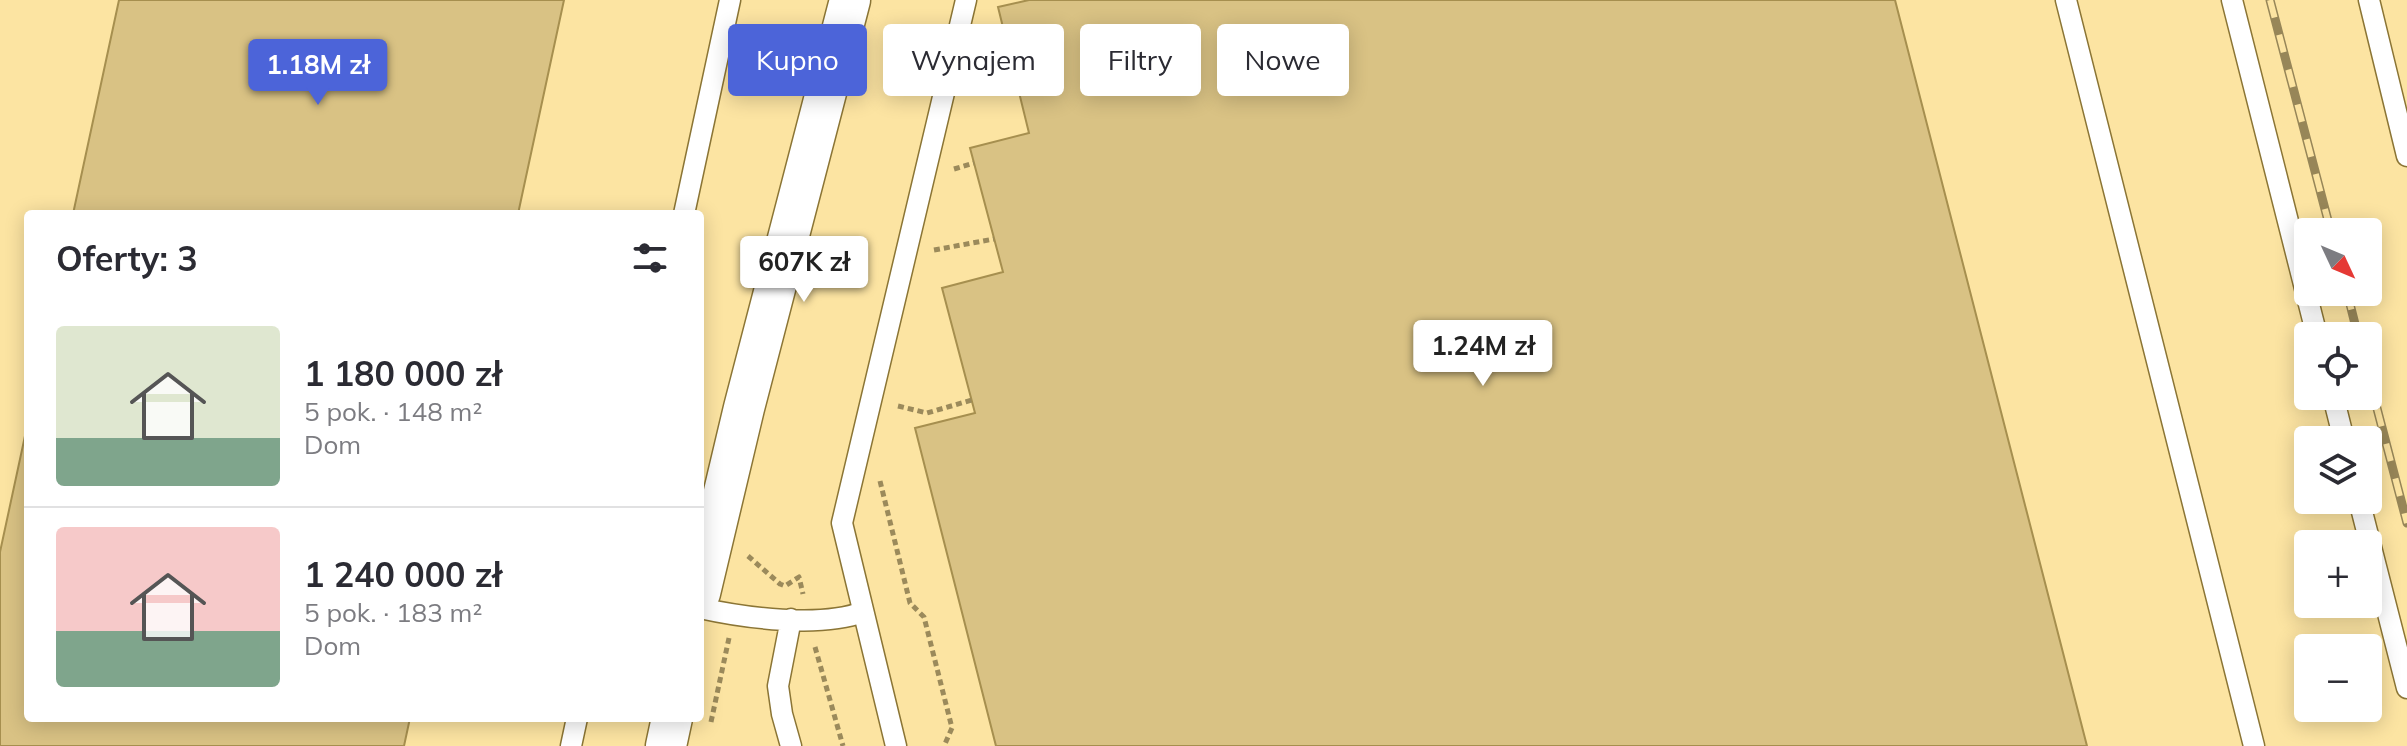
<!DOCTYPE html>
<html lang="pl">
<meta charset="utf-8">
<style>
:root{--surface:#fff;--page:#f2f2f3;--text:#2b2b33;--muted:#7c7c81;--line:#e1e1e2;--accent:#4c64d9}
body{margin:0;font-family:Mulish,sans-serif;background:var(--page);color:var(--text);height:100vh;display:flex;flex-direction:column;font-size:30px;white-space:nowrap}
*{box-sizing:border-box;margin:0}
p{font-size:26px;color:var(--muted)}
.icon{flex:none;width:44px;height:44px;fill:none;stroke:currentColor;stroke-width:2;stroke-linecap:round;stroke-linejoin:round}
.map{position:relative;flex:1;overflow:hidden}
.drawer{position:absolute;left:24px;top:210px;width:680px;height:512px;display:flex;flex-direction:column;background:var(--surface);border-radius:8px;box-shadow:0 4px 20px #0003}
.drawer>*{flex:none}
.hud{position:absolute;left:728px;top:24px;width:760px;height:72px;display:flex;gap:16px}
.needle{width:52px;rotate:134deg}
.tools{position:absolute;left:2294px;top:218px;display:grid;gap:16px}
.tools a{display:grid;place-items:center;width:88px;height:88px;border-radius:8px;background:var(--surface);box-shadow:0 4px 20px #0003;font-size:40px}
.price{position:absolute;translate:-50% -68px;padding:0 18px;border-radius:8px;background:#fff;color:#222;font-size:26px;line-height:52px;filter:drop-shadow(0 2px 4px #0008)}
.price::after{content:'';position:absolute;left:50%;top:48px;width:24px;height:18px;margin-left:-12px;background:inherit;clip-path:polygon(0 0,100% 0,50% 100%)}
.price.selected{background:var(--accent);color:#fff}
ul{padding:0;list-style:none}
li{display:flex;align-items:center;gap:24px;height:200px;padding:0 32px}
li+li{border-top:2px solid var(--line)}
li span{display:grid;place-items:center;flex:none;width:224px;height:160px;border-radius:8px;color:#555}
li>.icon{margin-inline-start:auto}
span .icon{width:96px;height:96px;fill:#fffc;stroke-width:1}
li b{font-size:34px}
h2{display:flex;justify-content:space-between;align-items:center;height:96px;padding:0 32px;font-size:34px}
.pill{padding:0 28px;border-radius:8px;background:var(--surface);box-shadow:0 4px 20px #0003;font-size:28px;line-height:72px}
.pill.selected{background:var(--accent);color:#fff}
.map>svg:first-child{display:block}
</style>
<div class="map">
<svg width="2407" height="746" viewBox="0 0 2407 746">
<rect width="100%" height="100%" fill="#fce4a2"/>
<path fill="#d9c284" stroke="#a68f4f" stroke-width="2" d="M119 0H564L518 214H73Z
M1029 0H1895L2087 746H996L915 428 975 413 942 288 1003 272 970 148 1029 133 998 7Z
M28 422V718H410L404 746H0V552Z"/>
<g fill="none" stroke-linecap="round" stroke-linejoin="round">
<defs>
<path id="service" d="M2066 0 2254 746
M2232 0 2317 336
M2369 0 2407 156
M684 214 730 0
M2333 396 2344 440
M2359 500 2407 688
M700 608C745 618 820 628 863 612
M791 619 778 686 782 714 791 746
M571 746 577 718
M896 746 842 523 966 0"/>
<path id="minor" d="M700 593 744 408 850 0
M666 746 672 718"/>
</defs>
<use href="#service" stroke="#8b7535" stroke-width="23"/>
<use href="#minor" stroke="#8b7535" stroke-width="43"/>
<path stroke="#9b8a5b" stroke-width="5" stroke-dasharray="6 4" stroke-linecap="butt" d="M954 169 974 163
M934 250 994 239
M898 406 927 413 972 400
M880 481 910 603 924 617 952 728 944 746
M748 556 780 584 785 586 799 577 803 594
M815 647 843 746
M711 722 729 638"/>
<use href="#service" stroke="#fff" stroke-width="20"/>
<use href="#minor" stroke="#fff" stroke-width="40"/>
<defs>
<path id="rail" d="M2270 0 2331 232
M2347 292 2358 336
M2368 374 2407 523"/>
</defs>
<use href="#rail" stroke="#978658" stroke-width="9"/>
<use href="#rail" stroke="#fce4a2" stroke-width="6" stroke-dasharray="18" stroke-linecap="butt"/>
</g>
</svg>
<div class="tools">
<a><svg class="needle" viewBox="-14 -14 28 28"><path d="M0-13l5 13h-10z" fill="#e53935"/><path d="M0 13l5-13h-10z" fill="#7c7c81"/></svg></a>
<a><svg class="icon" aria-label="locate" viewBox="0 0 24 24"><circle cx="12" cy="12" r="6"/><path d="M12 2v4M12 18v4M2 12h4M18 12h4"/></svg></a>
<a><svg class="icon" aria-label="layers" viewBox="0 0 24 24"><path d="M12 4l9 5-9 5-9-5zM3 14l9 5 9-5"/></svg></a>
<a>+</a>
<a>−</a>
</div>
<b class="price selected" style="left:318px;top:107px">1.18M zł</b>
<b class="price" style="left:804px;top:304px">607K zł</b>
<b class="price" style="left:1483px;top:388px">1.24M zł</b>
<div class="hud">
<a class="pill selected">Kupno</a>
<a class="pill">Wynajem</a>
<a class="pill">Filtry</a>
<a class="pill">Nowe</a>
</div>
<section class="drawer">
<h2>Oferty: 3<svg class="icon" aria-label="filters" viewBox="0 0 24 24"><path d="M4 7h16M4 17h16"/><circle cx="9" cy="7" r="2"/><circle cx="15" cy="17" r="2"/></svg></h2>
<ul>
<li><span style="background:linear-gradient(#dfe7d0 70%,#7fa58c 0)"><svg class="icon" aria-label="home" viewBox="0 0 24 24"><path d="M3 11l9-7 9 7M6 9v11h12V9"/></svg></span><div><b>1 180 000 zł</b><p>5 pok. · 148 m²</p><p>Dom</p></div></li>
<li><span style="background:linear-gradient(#f6c9c9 65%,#7fa58c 0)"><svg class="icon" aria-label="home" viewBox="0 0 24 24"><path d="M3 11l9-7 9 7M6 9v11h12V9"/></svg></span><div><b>1 240 000 zł</b><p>5 pok. · 183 m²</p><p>Dom</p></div></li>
</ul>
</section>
</div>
